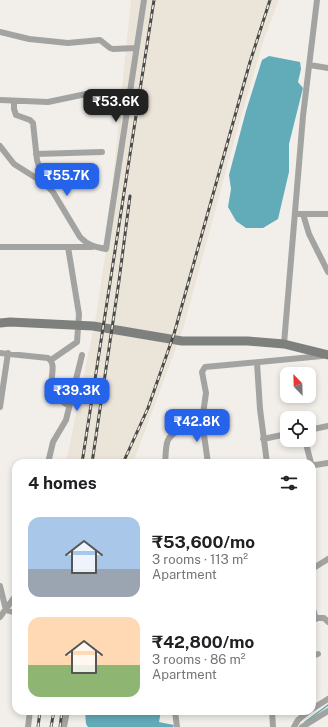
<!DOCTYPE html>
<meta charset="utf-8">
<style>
:root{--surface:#fff;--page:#f6f6f6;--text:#202124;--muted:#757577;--accent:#2563eb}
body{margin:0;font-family:"Public Sans",sans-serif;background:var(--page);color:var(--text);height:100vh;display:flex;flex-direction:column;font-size:15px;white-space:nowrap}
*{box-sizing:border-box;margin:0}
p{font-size:13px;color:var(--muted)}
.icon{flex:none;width:22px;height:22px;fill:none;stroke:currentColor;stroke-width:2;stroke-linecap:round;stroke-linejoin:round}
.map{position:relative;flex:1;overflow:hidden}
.details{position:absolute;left:12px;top:459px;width:304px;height:256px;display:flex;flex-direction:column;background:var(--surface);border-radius:12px;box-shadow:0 2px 6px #0003}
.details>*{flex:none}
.needle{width:26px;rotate:337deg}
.controls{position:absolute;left:280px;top:367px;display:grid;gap:8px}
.controls a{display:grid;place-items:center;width:36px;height:36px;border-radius:8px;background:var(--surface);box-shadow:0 2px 6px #0003;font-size:20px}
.price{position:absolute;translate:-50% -34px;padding:0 9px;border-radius:8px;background:var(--accent);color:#fff;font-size:13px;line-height:26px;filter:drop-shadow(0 1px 2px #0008)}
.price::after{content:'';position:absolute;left:50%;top:24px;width:12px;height:9px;margin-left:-6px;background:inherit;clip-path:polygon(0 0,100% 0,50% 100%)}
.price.on{background:#222;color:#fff}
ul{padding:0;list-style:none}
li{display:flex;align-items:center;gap:12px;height:100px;padding:0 16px}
li span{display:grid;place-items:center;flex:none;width:112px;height:80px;border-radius:12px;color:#555}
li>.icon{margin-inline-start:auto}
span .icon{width:48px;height:48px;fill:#fffc;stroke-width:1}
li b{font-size:17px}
h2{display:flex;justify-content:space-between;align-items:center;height:48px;padding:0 16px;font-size:17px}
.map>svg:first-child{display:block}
</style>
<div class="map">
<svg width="328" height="727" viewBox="0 0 328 727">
<rect width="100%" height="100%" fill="#f2efea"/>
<path fill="#ebe4d9" d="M131 0H279L264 39 236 134 183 329 136 455 132 463H66L96 316 106 249Z"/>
<path fill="#62abb8" d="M269 56 300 62 301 69 298 82 303 88 289 144V172L278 219 263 228H246L236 221 228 207 231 189 229 175 246 111 262 60Z
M85 711H161L159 722 174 725 173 727H88L86 724Z"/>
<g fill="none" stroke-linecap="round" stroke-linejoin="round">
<path stroke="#62abb8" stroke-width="1.5" d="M305 722 328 705"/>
<path stroke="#a3a4a2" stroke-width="6" d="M0 32 29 39 68 43 100 40 110 48 113 49 136 48
M310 65 328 68
M0 100 48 102 86 94
M14 101V109L16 115 30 120 33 123 37 160 44 183
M0 146 14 164 44 183 53 192 80 237C89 246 95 247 106 249L144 0
M36 154 102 152
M295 214H303L309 234 328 272
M303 214H328
M0 247H92
M284 344 303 116 317 0
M0 353 48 358C59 365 46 384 54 394 57 399 65 403 69 406
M51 360 77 342 79 314 68 247
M257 363 260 409 267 463
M0 407 8 353
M202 421 208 463
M309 430 328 426
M263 439 287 434
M305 440 311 463
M48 463 53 442 66 420 82 355
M165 463C166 456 165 447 168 440 173 430 192 425 202 421L206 393 202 372 205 367 322 356
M312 464 315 465 328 463
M312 569 328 559
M0 586 6 610 16 613
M312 606 316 619
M0 617 16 595
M312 618H324L328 622
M312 656 318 654
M312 709 328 699
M175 711 177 727
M272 711 273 727
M28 727 30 711
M64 727 67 711
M294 727 298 720 309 711
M302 727 328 711"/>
<path stroke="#7e807d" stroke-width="9" d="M0 323 10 322 93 326 182 341H248L284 344 328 355"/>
<defs>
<path id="rail" d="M82 463 154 0
M92 463 119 281 130 196
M123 463 148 408 174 334 250 62 270 0
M38 727 40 711
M51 727 54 711
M60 727 62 711"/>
</defs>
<use href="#rail" stroke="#4c4b48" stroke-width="3"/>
<use href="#rail" stroke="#f2efea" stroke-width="1.5" stroke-dasharray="4.5" stroke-linecap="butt"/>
</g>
</svg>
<div class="controls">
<a><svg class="needle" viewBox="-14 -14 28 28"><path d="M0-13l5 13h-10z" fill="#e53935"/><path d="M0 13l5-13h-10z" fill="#757577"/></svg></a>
<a><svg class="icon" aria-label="locate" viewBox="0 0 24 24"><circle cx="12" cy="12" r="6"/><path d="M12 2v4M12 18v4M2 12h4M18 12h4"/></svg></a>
</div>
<b class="price on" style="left:116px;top:123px">₹53.6K</b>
<b class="price" style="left:67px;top:197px">₹55.7K</b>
<b class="price" style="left:77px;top:412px">₹39.3K</b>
<b class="price" style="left:197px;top:443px">₹42.8K</b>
<section class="details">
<h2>4 homes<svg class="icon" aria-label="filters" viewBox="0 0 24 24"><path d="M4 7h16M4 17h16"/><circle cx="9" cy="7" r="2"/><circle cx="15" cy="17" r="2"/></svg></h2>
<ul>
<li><span style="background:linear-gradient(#a9c7e8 65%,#9aa5b1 0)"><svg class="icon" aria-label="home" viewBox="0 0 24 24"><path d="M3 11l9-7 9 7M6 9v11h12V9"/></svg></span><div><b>₹53,600/mo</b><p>3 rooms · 113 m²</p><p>Apartment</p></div></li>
<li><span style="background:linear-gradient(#ffd9b3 60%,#8fb573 0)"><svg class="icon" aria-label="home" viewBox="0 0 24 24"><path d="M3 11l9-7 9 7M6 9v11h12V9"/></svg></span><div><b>₹42,800/mo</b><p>3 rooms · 86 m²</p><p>Apartment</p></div></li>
</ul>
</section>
</div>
